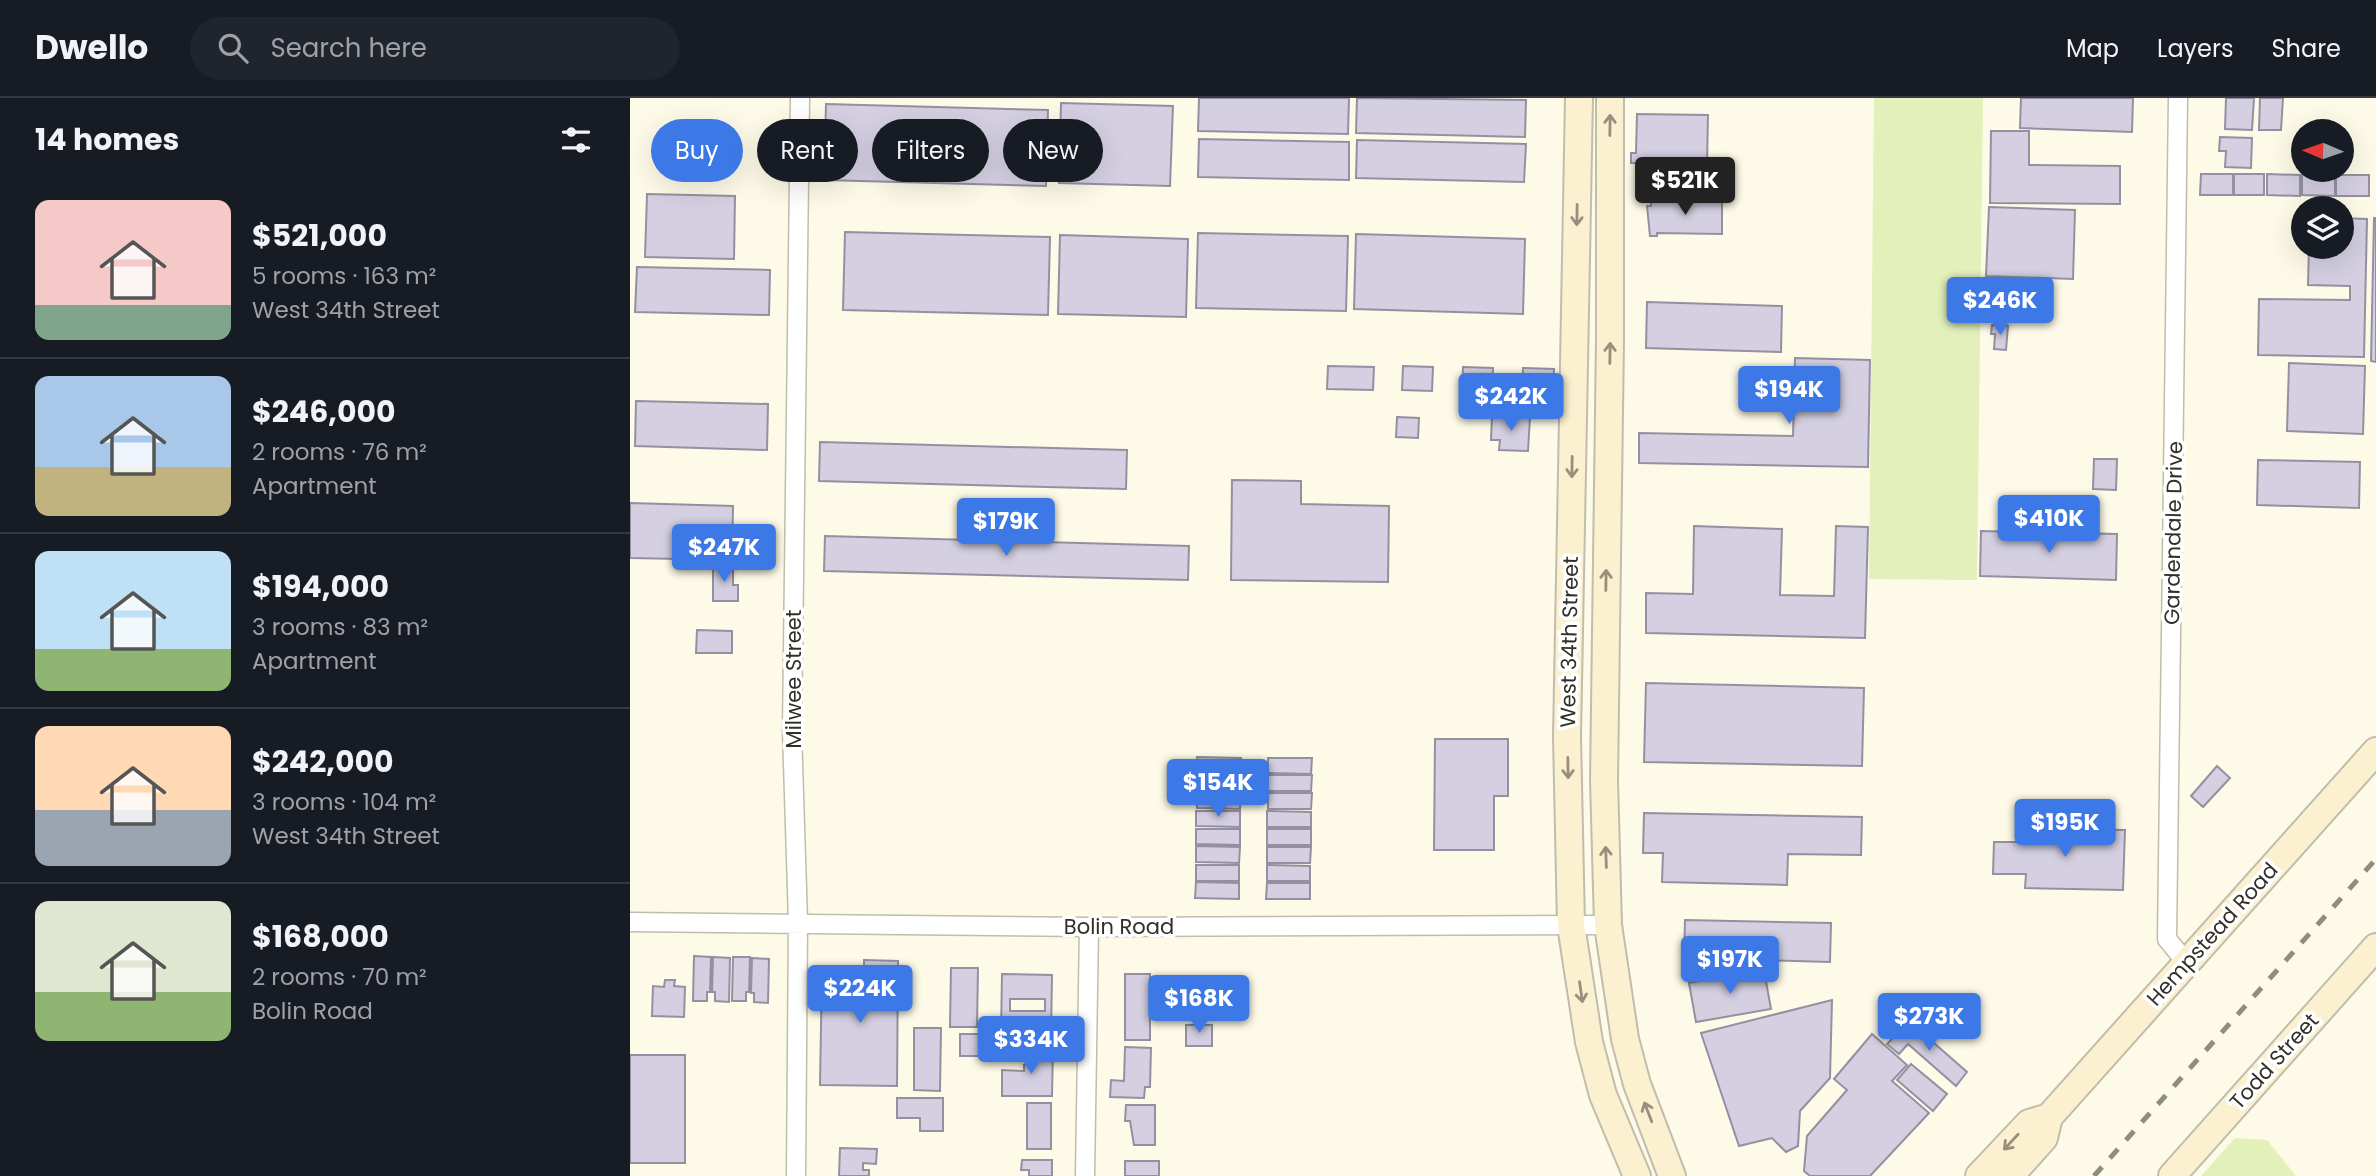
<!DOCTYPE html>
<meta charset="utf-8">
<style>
:root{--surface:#171b24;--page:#20242c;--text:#f1f3f6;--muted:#9ea1a6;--line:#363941;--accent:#3d78e7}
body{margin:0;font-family:Poppins,sans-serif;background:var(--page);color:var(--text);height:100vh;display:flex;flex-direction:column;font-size:26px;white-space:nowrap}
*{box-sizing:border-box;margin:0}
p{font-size:23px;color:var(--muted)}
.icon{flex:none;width:38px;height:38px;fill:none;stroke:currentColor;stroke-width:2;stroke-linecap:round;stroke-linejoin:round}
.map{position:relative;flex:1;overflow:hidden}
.details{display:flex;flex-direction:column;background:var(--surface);width:630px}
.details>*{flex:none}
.guide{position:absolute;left:21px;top:21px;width:665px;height:63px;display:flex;gap:14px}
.needle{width:46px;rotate:272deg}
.buttons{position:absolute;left:1661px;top:21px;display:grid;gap:14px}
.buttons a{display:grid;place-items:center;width:63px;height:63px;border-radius:50%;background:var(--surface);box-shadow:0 7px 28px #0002;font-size:35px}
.price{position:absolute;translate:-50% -60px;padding:0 16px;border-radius:7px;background:var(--accent);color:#fff;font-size:23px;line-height:46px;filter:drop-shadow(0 2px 4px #0008)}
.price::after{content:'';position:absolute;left:50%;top:42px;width:21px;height:16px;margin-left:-10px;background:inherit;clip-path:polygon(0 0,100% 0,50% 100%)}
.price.active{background:#222;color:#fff}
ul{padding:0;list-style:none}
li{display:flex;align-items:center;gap:21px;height:175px;padding:0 35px}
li+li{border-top:2px solid var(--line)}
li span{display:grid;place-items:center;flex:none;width:196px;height:140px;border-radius:14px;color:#555}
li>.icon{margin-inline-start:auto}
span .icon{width:84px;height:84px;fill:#fffc;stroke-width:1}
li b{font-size:30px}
h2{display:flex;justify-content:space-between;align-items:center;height:84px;padding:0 35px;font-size:30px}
.chip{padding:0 24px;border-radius:32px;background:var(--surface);box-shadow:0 7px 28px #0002;font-size:24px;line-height:63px}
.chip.active{background:var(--accent);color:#fff}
header{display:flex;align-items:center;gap:42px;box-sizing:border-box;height:98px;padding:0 35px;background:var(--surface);border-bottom:2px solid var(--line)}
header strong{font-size:33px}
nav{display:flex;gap:38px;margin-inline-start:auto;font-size:24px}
.search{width:490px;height:63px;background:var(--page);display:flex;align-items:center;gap:18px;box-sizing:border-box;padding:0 24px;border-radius:38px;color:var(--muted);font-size:26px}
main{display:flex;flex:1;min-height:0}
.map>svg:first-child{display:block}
</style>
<header>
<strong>Dwello</strong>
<div class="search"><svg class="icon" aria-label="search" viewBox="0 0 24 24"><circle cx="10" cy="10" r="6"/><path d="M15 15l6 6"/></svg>Search here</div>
<nav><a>Map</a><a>Layers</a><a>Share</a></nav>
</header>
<main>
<section class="details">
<h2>14 homes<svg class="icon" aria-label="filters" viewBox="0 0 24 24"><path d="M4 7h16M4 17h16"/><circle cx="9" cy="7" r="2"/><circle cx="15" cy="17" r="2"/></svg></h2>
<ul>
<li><span style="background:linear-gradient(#f6c9c9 75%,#7fa58c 0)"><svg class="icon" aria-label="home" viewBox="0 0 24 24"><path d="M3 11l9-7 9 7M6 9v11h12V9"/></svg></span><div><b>$521,000</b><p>5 rooms · 163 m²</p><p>West 34th Street</p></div></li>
<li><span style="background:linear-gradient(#a9c7e8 65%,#c2b280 0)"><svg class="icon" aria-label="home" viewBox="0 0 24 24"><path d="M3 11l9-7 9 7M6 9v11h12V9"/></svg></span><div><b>$246,000</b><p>2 rooms · 76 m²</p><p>Apartment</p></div></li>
<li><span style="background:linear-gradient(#bfe0f5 70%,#8fb573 0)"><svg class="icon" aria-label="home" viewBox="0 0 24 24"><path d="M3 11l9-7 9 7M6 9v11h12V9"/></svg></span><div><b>$194,000</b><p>3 rooms · 83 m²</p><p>Apartment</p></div></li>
<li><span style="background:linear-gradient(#ffd9b3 60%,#9aa5b1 0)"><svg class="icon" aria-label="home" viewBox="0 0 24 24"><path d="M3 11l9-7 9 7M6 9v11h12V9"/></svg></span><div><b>$242,000</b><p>3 rooms · 104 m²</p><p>West 34th Street</p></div></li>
<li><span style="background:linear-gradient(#dfe7d0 65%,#8fb573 0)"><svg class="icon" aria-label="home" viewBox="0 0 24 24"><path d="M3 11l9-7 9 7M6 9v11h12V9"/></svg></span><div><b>$168,000</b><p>2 rooms · 70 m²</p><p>Bolin Road</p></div></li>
</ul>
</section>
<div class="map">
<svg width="1746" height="1078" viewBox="0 0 1746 1078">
<rect width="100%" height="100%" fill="#fdfae7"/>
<path fill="#e3f0ba" d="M1244 0H1353L1347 482 1239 481Z
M1605 1040 1637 1042 1666 1078H1571Z"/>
<path fill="#d4d0e2" stroke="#9490a1" stroke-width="2" fill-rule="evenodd" d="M569 0H719L718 36 568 33Z
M727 0 896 2 895 39 726 35Z
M1391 0H1503L1502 34 1390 30Z
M1596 0H1624L1622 32 1595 31Z
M1630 0H1653L1651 32H1629Z
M431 5 543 8 540 88 429 85Z
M196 6 418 12 416 88 194 82Z
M1007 16 1078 17 1077 66 1001 65V55H1006Z
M1361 33H1399V67L1490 68V106L1360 105Z
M1590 39 1622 40 1621 70 1595 69 1596 53H1589Z
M569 41 719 44V82L568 79Z
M727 42 896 46 894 84 726 80Z
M1077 60 1091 61V103L1076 102Z
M1571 76H1603V97H1570Z
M1604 76H1634V97H1604Z
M1637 76 1670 77V98L1637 97Z
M1672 77H1705V98L1672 97Z
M1706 77H1739V98H1706Z
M17 96 105 98 104 161 15 159Z
M1021 98 1028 99V101L1092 103V136L1027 135V138H1020L1017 108H1021Z
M1359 109 1445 112 1443 181 1356 178Z
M1712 120 1737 121 1734 259 1628 257 1629 201 1720 202V188L1678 187 1679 149H1712Z
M1744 120H1746V264L1741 263Z
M215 134 420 139 418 217 213 212Z
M568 135 718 138 716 213 566 210Z
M726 136 895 141 893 216 724 211Z
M430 137 558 141 556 219 428 216Z
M7 169 140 172 139 217 5 214Z
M1017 204 1152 208 1151 254 1016 250Z
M1362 227 1378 228 1376 252 1364 251 1365 236H1361Z
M1165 260 1240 262 1238 369 1009 365V335L1163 338Z
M1659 265 1735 268 1733 336 1657 333Z
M698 268 744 269 743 292 697 291Z
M773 268 803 269 802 293 772 292Z
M833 269 863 270 862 293 832 292Z
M893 270 924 271 923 295 892 294Z
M6 303 138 306 137 352 5 348Z
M862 318 900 319 898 353 869 352 870 342H861Z
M767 319 789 320 788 340 766 339Z
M190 344 497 352 496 391 189 383Z
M1464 361H1487L1486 392 1463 391Z
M1628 362 1730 364 1729 410 1627 407Z
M602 382 671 383V406L759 408 758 484 601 482Z
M0 405 103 408 102 462 0 460Z
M1064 428 1152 431 1150 497 1204 498 1206 428 1238 429 1235 540 1016 535V495L1063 496Z
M1351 433 1487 436 1486 482 1350 478Z
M195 438 559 448 558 482 194 473Z
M83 468H103V487H108V503H83Z
M67 532 102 533V555H66Z
M1016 585 1234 590 1232 668 1014 664Z
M805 641H878V698H864V752H804Z
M567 659 611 660V675H567Z
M638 660H682L681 676 638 675Z
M1587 668 1600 680 1573 709 1561 698Z
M567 676 611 677V693L567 692Z
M638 677H682L681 693H638Z
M567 694 611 695 610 711 567 710Z
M638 695H682L681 711H638Z
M566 713H610V729L566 728Z
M637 713 681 714V729H637Z
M1014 715 1232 719 1231 757 1158 756 1157 787 1032 784 1033 755H1013Z
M1398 730 1495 732 1493 792 1395 790 1396 776H1363L1364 744H1397Z
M566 731H610V747L566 746Z
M637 731H681V747H637Z
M566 748 610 749 609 765 566 764Z
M637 749H681L680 765H637Z
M566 767H609V783H566Z
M637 767 680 768V783H637Z
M566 784 609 785V801L565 800Z
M637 785H680V801H636Z
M1055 822 1201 825 1200 864 1054 860Z
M64 858 81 859 80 894H77V903H63Z
M83 859 100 860 99 904 85 903V894H82Z
M103 859H120L119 894H116V903H102Z
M122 860 139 861 138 905 124 904V895H121Z
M234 862 268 863 267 988 190 987 192 871H234Z
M321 870H348L347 929H320Z
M1134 872 1141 911 1066 924 1059 885Z
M372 876 422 877 421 938H371ZM380 901H415V913H380Z
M495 876H520V942H495Z
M35 882H45L44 888 55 889 54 919 22 918 23 888 34 889Z
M573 882H603V920H587V914H574Z
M1202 902 1200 980 1170 1013 1168 1048 1156 1054 1142 1040 1109 1048 1071 935Z
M1281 925 1337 974 1326 988 1278 946 1269 956 1257 946 1266 937 1269 939Z
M556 927H582V948H556Z
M284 930H311L310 993 284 992Z
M330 936H358V958H330Z
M1242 936 1277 967 1262 983 1299 1015 1240 1078H1180L1174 1073 1177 1038 1217 992 1204 981Z
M400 949 423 950 422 998H372V972L394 973V967H399Z
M495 949 521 950 520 989H515L514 1000 480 999 481 982 494 983Z
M0 957H55V1065H0Z
M1281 966 1317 996 1303 1013 1267 982Z
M267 1000H313V1033H290V1020H267Z
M397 1005H421V1051H397Z
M496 1007H525V1047H504L500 1023H495Z
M210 1050 247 1051 246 1066 233 1065V1072H239V1078H209Z
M392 1062H422V1078H399V1072H391Z
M495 1063H529V1078H495Z"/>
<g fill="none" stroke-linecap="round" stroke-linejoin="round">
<defs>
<path id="street" d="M1548 0 1537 841 1556 864
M0 824 459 829 978 827
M166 1078 168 824 162 633 170 0
M455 1078 459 829"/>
<path id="secondary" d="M949 0 937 639 941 827 959 944 973 997 1007 1078
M980 0V241L974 682 978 827 995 941 1007 986 1042 1078
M1349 1078 1399 1025 1419 1019
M1380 1078 1414 1040 1419 1019 1746 653
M1542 1078 1746 849"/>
</defs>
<use href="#street" stroke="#c0bdac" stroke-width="21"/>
<use href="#secondary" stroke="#c0bdac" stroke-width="30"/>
<use href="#street" stroke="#fff" stroke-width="18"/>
<use href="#secondary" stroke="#fbf0d0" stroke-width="26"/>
<path stroke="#8f8d80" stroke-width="5" stroke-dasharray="12 12" stroke-linecap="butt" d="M1464 1078 1746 761"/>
</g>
<defs><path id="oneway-shaft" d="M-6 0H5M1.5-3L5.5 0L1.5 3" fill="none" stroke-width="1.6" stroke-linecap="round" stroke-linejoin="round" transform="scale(1.75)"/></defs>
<g stroke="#96907c">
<use href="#oneway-shaft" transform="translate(980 27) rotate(-89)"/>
<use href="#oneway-shaft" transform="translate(947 117) rotate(91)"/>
<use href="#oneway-shaft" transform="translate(980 255) rotate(-89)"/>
<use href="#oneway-shaft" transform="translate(942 369) rotate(91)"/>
<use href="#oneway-shaft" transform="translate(976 482) rotate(-89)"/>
<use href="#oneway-shaft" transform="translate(938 670) rotate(89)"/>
<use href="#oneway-shaft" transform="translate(976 759) rotate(-92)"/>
<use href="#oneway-shaft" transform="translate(951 894) rotate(82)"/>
<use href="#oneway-shaft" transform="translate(1018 1014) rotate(-111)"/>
<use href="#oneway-shaft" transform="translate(1381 1044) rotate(133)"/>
</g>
<g text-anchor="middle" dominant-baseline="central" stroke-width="7" stroke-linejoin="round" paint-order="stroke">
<g font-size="21" fill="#302f28" stroke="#fff">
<text transform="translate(1543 435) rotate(-89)">Gardendale Drive</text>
<text transform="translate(939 544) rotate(-89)">West 34th Street</text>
<text transform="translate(163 581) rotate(-90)">Milwee Street</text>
<text x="489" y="828">Bolin Road</text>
<text transform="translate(1582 836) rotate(-48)">Hempstead Road</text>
<text transform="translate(1644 963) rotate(-48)">Todd Street</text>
</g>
</g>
</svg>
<div class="buttons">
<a><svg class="needle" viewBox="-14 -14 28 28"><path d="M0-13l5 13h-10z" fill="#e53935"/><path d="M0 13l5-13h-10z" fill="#9ea1a6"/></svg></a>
<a><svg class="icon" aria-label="layers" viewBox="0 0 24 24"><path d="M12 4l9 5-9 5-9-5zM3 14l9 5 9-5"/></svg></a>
</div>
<b class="price active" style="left:1055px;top:119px">$521K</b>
<b class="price" style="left:1370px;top:239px">$246K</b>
<b class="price" style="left:1159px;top:328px">$194K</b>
<b class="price" style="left:881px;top:335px">$242K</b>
<b class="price" style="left:1419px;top:457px">$410K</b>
<b class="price" style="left:376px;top:460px">$179K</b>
<b class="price" style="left:94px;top:486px">$247K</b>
<b class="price" style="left:588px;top:721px">$154K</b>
<b class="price" style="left:1435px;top:761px">$195K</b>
<b class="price" style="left:1100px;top:898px">$197K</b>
<b class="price" style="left:230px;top:927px">$224K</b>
<b class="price" style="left:569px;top:937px">$168K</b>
<b class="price" style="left:1299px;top:955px">$273K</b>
<b class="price" style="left:401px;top:978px">$334K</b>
<div class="guide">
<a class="chip active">Buy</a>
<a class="chip">Rent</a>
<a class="chip">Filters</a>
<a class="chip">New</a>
</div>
</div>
</main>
